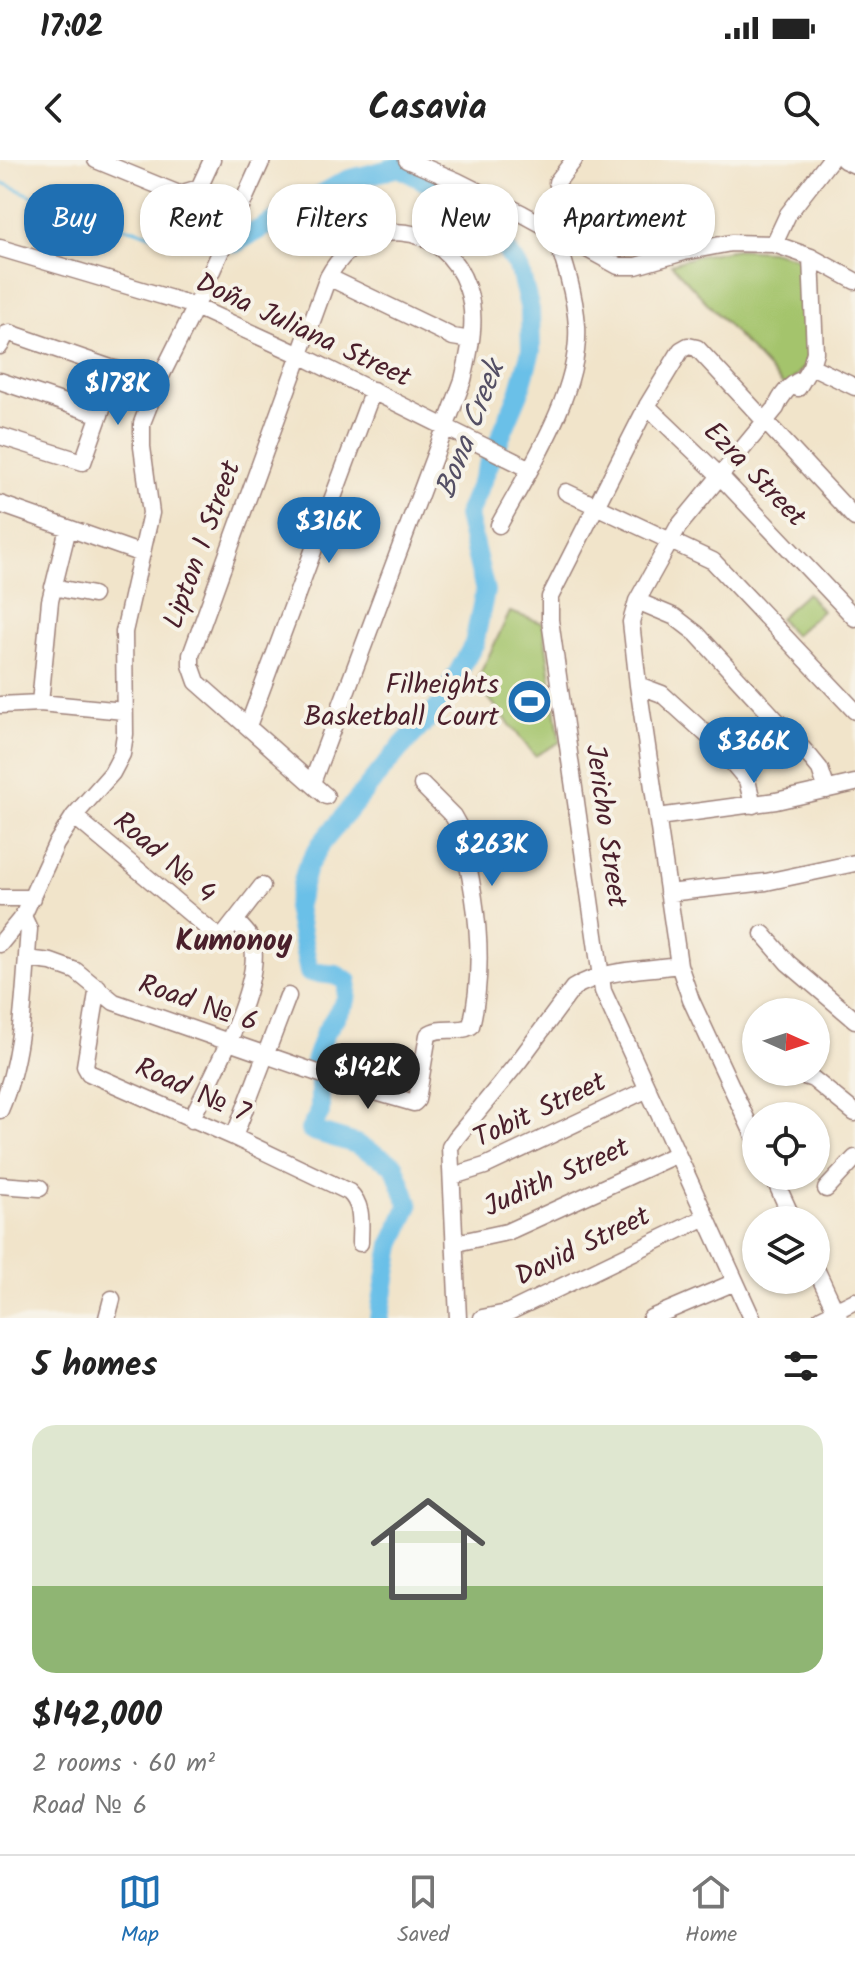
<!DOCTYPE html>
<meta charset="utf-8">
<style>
:root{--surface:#fff;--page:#f6f6f6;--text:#222;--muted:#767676;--line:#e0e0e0;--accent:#1f6fb2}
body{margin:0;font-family:Kalam,sans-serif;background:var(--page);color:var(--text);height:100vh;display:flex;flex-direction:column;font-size:30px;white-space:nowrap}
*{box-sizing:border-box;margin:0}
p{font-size:26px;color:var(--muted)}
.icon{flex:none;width:44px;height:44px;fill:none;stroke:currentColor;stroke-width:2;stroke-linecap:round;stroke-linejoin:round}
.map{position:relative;height:1158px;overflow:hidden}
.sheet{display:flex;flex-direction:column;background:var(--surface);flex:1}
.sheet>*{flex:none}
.top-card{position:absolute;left:24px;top:24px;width:808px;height:72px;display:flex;gap:16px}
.needle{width:52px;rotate:93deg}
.fabs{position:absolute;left:742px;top:838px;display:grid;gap:16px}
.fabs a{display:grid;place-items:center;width:88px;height:88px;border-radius:50%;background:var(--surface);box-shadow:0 2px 6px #0004;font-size:40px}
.price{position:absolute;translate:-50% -68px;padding:0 18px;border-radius:28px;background:var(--accent);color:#fff;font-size:26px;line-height:52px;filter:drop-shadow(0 2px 4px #0008)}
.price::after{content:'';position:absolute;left:50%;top:48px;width:24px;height:18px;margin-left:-12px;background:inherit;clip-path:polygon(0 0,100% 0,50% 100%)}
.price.on{background:#222;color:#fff}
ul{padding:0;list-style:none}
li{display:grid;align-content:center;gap:16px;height:424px;padding:0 32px}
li+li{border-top:2px solid var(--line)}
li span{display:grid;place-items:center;height:248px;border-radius:24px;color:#555}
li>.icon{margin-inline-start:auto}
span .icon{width:144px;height:144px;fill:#fffc;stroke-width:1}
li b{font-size:34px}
h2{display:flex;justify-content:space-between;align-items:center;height:96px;padding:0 32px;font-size:34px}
.pill{padding:0 28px;border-radius:32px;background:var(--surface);box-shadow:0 2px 6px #0004;font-size:28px;line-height:72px}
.pill.on{background:var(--accent);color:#fff}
.status{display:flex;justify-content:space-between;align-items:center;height:56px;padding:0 40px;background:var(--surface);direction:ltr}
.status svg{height:22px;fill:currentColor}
header{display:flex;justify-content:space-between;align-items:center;height:104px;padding:0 32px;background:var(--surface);font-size:36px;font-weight:600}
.tabs{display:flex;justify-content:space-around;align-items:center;height:112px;border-top:2px solid var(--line);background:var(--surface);font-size:22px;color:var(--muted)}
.tabs a{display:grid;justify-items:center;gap:4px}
.tabs .on{color:var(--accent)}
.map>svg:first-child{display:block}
</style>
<div class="status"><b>17:02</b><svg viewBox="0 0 49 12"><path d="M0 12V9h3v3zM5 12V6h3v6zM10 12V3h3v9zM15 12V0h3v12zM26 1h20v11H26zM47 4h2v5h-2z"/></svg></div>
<header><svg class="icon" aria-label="back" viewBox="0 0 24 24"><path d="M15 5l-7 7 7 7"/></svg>Casavia<svg class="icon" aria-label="search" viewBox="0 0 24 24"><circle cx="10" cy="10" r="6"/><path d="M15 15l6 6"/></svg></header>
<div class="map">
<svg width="855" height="1158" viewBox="0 0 855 1158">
<rect width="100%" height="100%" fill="#f7f3e8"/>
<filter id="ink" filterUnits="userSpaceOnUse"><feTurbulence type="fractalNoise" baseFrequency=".0125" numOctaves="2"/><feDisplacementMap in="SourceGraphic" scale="16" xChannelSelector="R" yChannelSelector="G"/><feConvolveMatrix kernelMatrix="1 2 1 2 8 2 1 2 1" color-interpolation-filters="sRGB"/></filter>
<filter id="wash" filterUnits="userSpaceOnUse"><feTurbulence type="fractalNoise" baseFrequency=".006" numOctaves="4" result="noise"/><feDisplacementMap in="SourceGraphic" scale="32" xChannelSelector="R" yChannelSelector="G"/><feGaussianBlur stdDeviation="1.8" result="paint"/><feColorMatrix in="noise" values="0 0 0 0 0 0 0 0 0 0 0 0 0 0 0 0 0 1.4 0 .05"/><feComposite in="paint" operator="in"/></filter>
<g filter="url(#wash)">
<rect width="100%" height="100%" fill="#f1e4ca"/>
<path fill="#a4c46c" stroke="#77724c" stroke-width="2" d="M737 89 771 91 806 100 810 193 806 206 785 227 671 104 697 96Z
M807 433 822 451 794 475 779 458Z
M510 452 543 463 560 582 535 596 476 522Z"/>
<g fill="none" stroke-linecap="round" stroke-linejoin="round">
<path stroke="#6bc0e8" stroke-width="3" d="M3 23 94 63 134 69 169 82 214 88"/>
<path stroke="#6bc0e8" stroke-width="20" d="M235 83 347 20 399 7 463 42 501 82 520 111 530 150 531 191 519 233 467 356 485 431 474 484 439 547 400 588 321 684 307 707 296 747 309 812 336 815 348 822 346 840 325 873 315 902 320 921V952L310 970 356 984 394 1005 409 1045 392 1085 379 1158"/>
</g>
</g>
<g filter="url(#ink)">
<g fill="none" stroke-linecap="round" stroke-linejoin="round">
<defs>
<path id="minor" d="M96 0 179 34 199 28 212 0
M407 0 457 21 523 54 618 106H636L684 92 731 83 774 84 811 97 855 121
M844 0 855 5
M557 22 574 0
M774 84 788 54 830 0
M0 88 189 144 300 195 530 309
M328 117 453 177 471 180
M0 186 6 174 10 173 131 215 142 213 159 220
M811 206 855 227
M0 221 100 255
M798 228 811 206 815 192 811 97
M647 246 720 316 855 458
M0 276 83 302 116 209
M566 332 713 401 855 551
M0 344 142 394
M499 365C529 310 581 231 577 166 575 134 564 101 554 71
M53 427 93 435
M637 441 675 457 697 474 811 598 820 609 827 630
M638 525 662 534 715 582 747 620 753 645
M40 543 50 441 68 368
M0 545 40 543 124 551
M248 566 373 230
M312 623 463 220C470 190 478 157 467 127 443 58 362 54 328 117L191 495V505L197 522 326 636
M74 656 217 776 224 775 262 726
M658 657 776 641 855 623
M668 733 766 722 855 703
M0 738H32
M763 774 788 803 855 860
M0 784 23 756 56 684 74 656 112 613 122 594 125 574 124 472 151 353 142 287V263L159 220 195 148 262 0
M27 799 51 802 76 811 114 842 355 926 414 943 417 940 428 875C440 865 457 874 471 866 487 800 476 729 458 665L453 656 422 625
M98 827 85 906 89 913 234 977 349 1032C364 1046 360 1064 360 1083
M792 912 813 919 855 953
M0 950C24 895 24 828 29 769L23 756
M191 960C210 921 261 827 253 786 251 775 243 769 236 761
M234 977 288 836
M756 980 691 840 679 805 638 525 631 462 637 441 678 367 776 248C780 237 789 225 801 220
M453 1016 485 1006 648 929
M773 1016 793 1060
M0 1025 40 1028
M826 1029 855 998
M456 1083 507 1072 677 994
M816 1109 839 1158
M107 1158 112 1139
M458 1158 450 987 456 978 519 901 573 828C603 809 645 810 679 805
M482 1158 507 1153 706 1057
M651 1158 735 1122
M752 1158 603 831 550 460V437L647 246 681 190 688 186 697 188 855 358
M821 1158 855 1141"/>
</defs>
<use href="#minor" stroke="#9e827a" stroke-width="19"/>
<use href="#minor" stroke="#fff" stroke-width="16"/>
</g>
</g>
<defs>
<symbol id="stadium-disc" viewBox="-11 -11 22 22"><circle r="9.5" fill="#1f6fb2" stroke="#f7f3e8"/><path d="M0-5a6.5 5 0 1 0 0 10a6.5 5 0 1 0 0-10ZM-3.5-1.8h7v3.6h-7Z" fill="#fff"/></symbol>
</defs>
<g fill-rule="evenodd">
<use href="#stadium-disc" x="504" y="516" width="51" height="51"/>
</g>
<g text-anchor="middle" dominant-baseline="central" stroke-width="8" stroke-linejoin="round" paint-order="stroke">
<g font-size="28" fill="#4a1f2b" stroke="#f7f3e8">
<text transform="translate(303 171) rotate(25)">Doña Juliana Street</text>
<text transform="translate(754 315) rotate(46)">Ezra Street</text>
<text transform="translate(203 385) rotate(-70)">Lipton 1 Street</text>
<text transform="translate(605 666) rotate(82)">Jericho Street</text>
<text transform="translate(164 698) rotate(40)">Road № 4</text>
<text transform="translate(198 844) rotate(19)">Road № 6</text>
<text transform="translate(192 931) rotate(24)">Road № 7</text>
<text transform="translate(540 951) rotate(-25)">Tobit Street</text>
<text transform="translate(557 1018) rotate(-24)">Judith Street</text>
<text transform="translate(583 1087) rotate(-26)">David Street</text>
</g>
<g font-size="28" fill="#4a1f2b" stroke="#f7f3e8" text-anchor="end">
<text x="499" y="525">Filheights<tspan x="499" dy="32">Basketball Court</tspan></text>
</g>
<g font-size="30" font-style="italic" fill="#544f64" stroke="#f7f3e8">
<text transform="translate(471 270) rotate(-69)">Bona Creek</text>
</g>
<g font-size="30" font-weight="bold" fill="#4a1f2b" stroke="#f7f3e8">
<text x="234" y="782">Kumonoy</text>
</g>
</g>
</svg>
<div class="fabs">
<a><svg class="needle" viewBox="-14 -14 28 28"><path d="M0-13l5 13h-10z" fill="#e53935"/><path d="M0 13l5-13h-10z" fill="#767676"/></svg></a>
<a><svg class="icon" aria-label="locate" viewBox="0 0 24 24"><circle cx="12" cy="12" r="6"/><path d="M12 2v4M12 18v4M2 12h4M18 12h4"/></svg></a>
<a><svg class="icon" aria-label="layers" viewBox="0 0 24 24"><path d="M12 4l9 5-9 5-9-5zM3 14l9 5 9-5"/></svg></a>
</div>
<b class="price" style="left:118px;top:267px">$178K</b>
<b class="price" style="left:329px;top:405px">$316K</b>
<b class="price" style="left:754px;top:625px">$366K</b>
<b class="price" style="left:492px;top:728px">$263K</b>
<b class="price on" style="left:368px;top:951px">$142K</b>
<div class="top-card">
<a class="pill on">Buy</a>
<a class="pill">Rent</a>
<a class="pill">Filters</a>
<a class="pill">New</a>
<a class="pill">Apartment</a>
</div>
</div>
<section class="sheet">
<h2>5 homes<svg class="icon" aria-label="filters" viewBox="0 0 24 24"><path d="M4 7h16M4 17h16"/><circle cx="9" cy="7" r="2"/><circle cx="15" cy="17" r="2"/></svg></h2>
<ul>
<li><span style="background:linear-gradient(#dfe7d0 65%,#8fb573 0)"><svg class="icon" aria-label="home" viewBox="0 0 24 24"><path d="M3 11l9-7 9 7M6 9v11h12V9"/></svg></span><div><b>$142,000</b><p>2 rooms · 60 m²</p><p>Road № 6</p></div></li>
</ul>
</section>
<nav class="tabs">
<a class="on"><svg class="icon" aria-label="map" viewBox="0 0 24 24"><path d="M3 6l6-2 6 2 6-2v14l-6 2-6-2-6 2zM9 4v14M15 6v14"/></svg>Map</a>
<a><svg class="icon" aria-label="saved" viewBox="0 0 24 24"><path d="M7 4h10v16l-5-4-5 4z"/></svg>Saved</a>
<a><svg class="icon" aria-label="home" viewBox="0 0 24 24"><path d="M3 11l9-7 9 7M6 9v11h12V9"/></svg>Home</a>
</nav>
